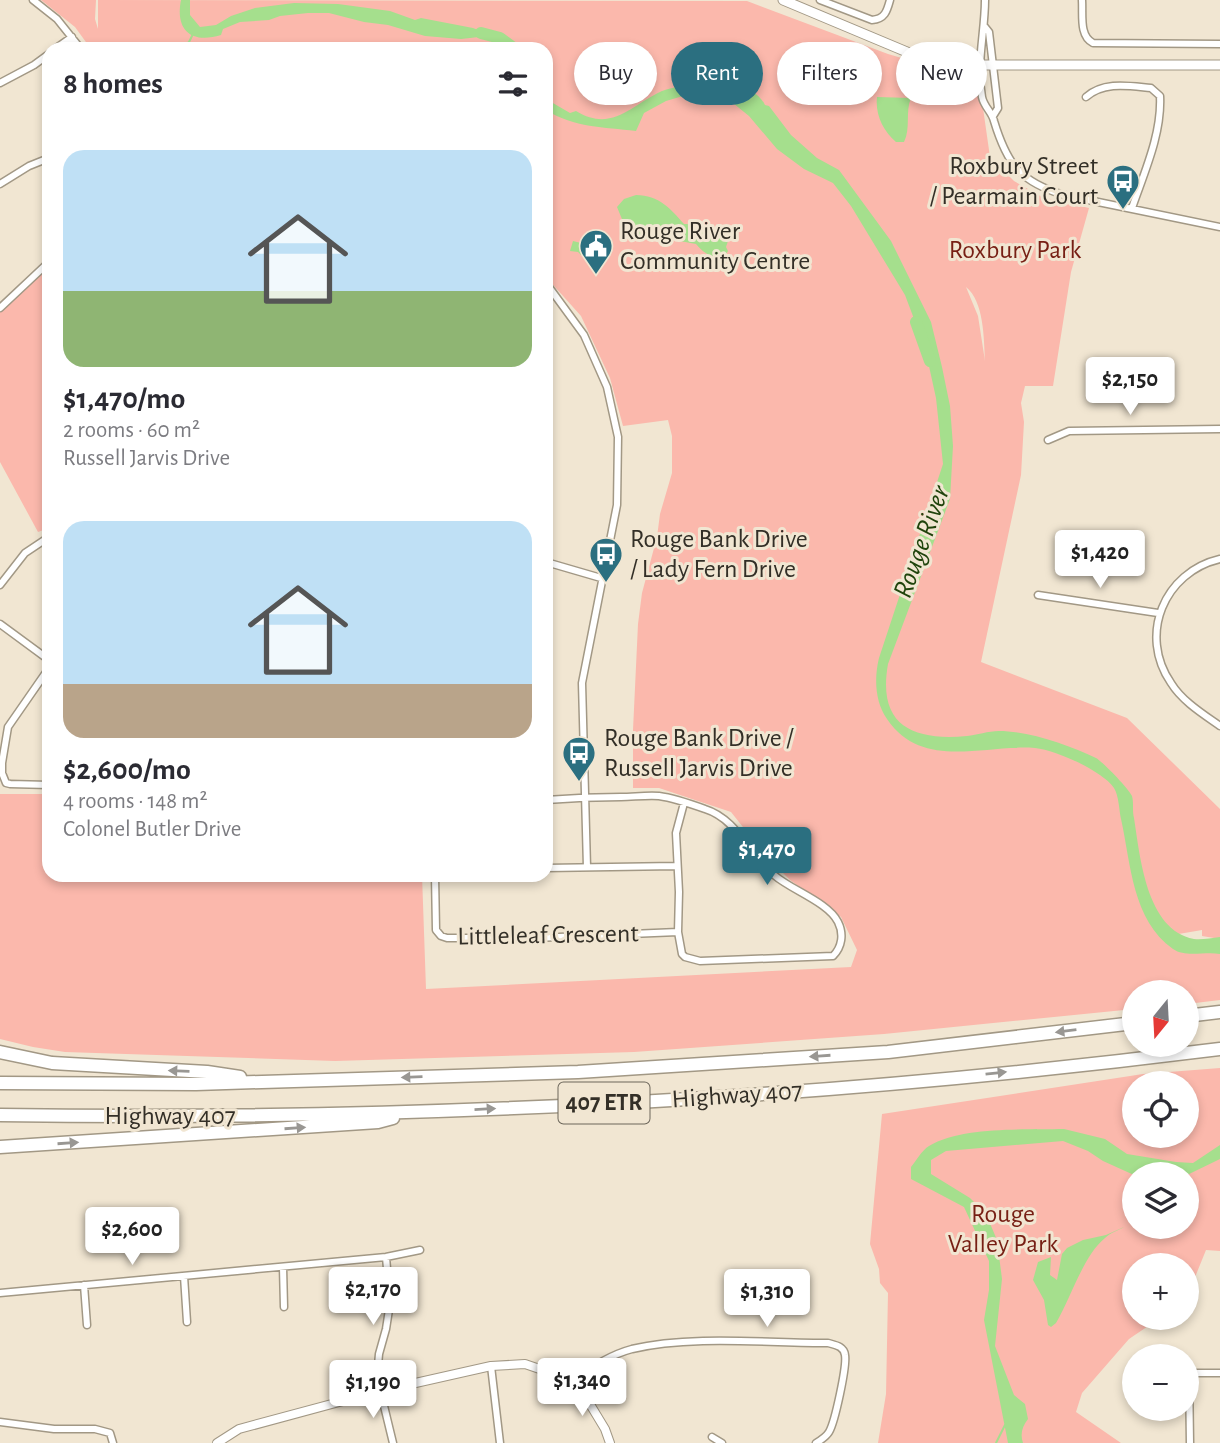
<!DOCTYPE html>
<meta charset="utf-8">
<style>
:root{--surface:#fff;--page:#f2f2f3;--text:#2b2b33;--muted:#7c7c81;--accent:#2b6f80}
body{margin:0;font-family:"Alegreya Sans",sans-serif;background:var(--page);color:var(--text);height:100vh;display:flex;flex-direction:column;font-size:26px;white-space:nowrap}
*{box-sizing:border-box;margin:0}
p{font-size:23px;color:var(--muted)}
.icon{flex:none;width:38px;height:38px;fill:none;stroke:currentColor;stroke-width:2;stroke-linecap:round;stroke-linejoin:round}
.map{position:relative;flex:1;overflow:hidden}
.side{position:absolute;left:42px;top:42px;width:511px;height:840px;display:flex;flex-direction:column;background:var(--surface);border-radius:21px;box-shadow:0 4px 10px #0003}
.side>*{flex:none}
.top-card{position:absolute;left:574px;top:42px;width:541px;height:63px;display:flex;gap:14px}
.needle{width:46px;rotate:198deg}
.tools{position:absolute;left:1122px;top:980px;display:grid;gap:14px}
.tools a{display:grid;place-items:center;width:77px;height:77px;border-radius:50%;background:var(--surface);box-shadow:0 4px 10px #0003;font-size:35px}
.price{position:absolute;translate:-50% -60px;padding:0 16px;border-radius:7px;background:#fff;color:#222;font-size:23px;line-height:46px;filter:drop-shadow(0 2px 4px #0008)}
.price::after{content:'';position:absolute;left:50%;top:42px;width:21px;height:16px;margin-left:-10px;background:inherit;clip-path:polygon(0 0,100% 0,50% 100%)}
.price.active{background:var(--accent);color:#fff}
ul{padding:0;list-style:none}
li{display:grid;align-content:center;gap:14px;height:371px;padding:0 21px}
li span{display:grid;place-items:center;height:217px;border-radius:21px;color:#555}
li>.icon{margin-inline-start:auto}
span .icon{width:126px;height:126px;fill:#fffc;stroke-width:1}
li b{font-size:30px}
h2{display:flex;justify-content:space-between;align-items:center;height:84px;padding:0 21px;font-size:30px}
.chip{padding:0 24px;border-radius:32px;background:var(--surface);box-shadow:0 4px 10px #0003;font-size:24px;line-height:63px}
.chip.active{background:var(--accent);color:#fff}
.map>svg:first-child{display:block}
</style>
<div class="map">
<svg width="1220" height="1443" viewBox="0 0 1220 1443">
<rect width="100%" height="100%" fill="#f1e6d2"/>
<path fill="#fbb8ac" fill-rule="evenodd" d="M41 0H96L95 19 98 29V0L747 1 888 54 939 69 966 73 975 77 960 78 979 80 990 157 1014 181 1042 197 1089 208 1071 272 1053 386H1025L1021 403 1024 422 1021 475 981 662 1127 718 1220 809V939L1202 936V930L1161 937C1187 962 1191 947 1220 953V1000L1187 1004 1186 992H1134V1009L884 1034 634 1052 335 1061 65 1052 33 1047 0 1039V794H49V875H422L426 989 851 967 857 950 841 917 790 880 766 856 731 812 659 788H633V730L638 624 642 593 657 537 660 514 672 473V436L668 420 623 426 610 378 581 316 546 277V49H91L75 27ZM966 287C984 301 984 339 985 361L978 316Z
M49 263V528L38 532 0 462V312Z
M1220 1068V1251L1206 1250 1187 1297 1186 1265H1134V1318H1160L1129 1339 1082 1393 1076 1412 1121 1443H878L886 1394 888 1293 880 1283 879 1269 870 1244 882 1114 1143 1074ZM1134 1083H1186V1136H1134ZM1134 1174H1186V1227H1134Z"/>
<path fill="#a5df8d" d="M181 0H190V15L200 27 216 25 231 16 255 8 294 3 338 4 390 11 415 20 421 18 473 28 514 44 517 49H510L495 40 479 37 461 39 425 36 388 25 364 22 329 13H308L280 16 269 20 240 22 223 29 221 35C191 44 175 30 181 0Z
M699 81C719 85 754 82 765 105L769 106 791 135 817 158 839 170 891 241 931 322 942 367 950 406 953 446 950 499 888 664C877 726 913 741 967 736 977 735 988 731 999 731 1028 731 1069 745 1096 758 1102 761 1129 789 1132 796 1134 803 1132 811 1134 818 1140 856 1146 930 1194 939 1202 940 1211 938 1220 937V954C1205 951 1186 958 1173 949 1132 920 1131 864 1121 819 1119 810 1119 796 1114 788 1109 779 1085 765 1075 761 1064 756 1047 749 1035 748 984 744 922 771 887 719 875 702 874 678 879 658L943 464 936 398 925 348 905 295 851 206 833 183 804 169 777 149 749 116 728 99 716 94 693 93 666 101 644 113 636 131C603 127 575 128 546 110V99L570 113 576 111C612 133 631 105 662 91 674 86 687 87 699 81Z
M877 97 911 98C905 112 911 128 904 142H896C883 131 875 114 877 97Z
M636 195C659 195 671 209 684 224 701 223 714 233 730 235L726 247 728 251 723 259C712 258 702 252 696 244L669 239H642L624 224 617 207 624 199Z
M573 241 585 244 589 249V254L582 256 578 252 570 251Z
M1064 1129 1105 1139 1127 1154 1176 1162 1193 1163 1220 1145V1159L1187 1175H1134L1103 1161 1088 1151 1063 1141 946 1151 931 1160V1174L970 1198 986 1214 997 1240 1002 1279 995 1346 1014 1395 1025 1404 1028 1419C1022 1427 1020 1434 1023 1443H1008L984 1320 989 1290V1261L964 1207 911 1179V1167C916 1161 922 1150 929 1146 962 1126 1026 1130 1064 1129Z
M1124 1227C1119 1230 1110 1233 1105 1238 1083 1256 1071 1298 1056 1323L1051 1327 1048 1325 1044 1300 1033 1280 1038 1262 1051 1257 1050 1275 1057 1280 1062 1254 1067 1248 1083 1240 1106 1235Z"/>
<g fill="none" stroke-linecap="round" stroke-linejoin="round">
<path stroke="#a5df8d" stroke-width="2" d="M177 49 189 42 193 34
M996 1443 1005 1425"/>
<path stroke="#a5df8d" stroke-width="12" d="M481 33 500 38 515 49
M916 322 930 361"/>
<defs>
<path id="minor" d="M33 0 57 19 81 49
M820 0 872 20C885 19 887 11 890 0
M985 0C985 32 976 64 982 97 984 107 992 112 994 121 1007 164 1020 182 1064 195L1220 227
M1082 0C1083 15 1079 36 1093 43L1220 44
M985 27 989 32 998 108 993 116
M55 49 72 37
M0 83 34 65 49 54
M1086 97C1104 81 1129 86 1151 88L1160 96C1162 134 1144 173 1132 208
M0 184 29 166 49 158
M546 283 584 335 607 387 618 437 617 505 582 683 587 867
M0 308 49 262
M1048 440 1069 431 1220 429
M1220 559C1164 572 1138 635 1171 683 1182 701 1203 714 1220 726
M546 562 601 578
M0 585 25 553 49 537
M1038 595 1158 613
M0 624 49 660
M49 668 8 727 2 763V773L6 783 10 784 49 785
M546 800C571 798 596 797 621 797 633 797 646 795 659 796 674 798 691 804 705 809 737 819 749 854 774 875 791 890 828 902 838 922 844 934 842 947 833 956L700 961 685 957 682 954 678 932 679 892 676 833 684 803
M546 868 676 866
M435 875 436 930 441 936 447 938H535L678 932
M386 1257 390 1303 386 1329 379 1354 377 1377 393 1443
M283 1267 284 1307
M184 1276 187 1322
M84 1285 87 1325
M0 1293 386 1257 420 1250
M491 1366 500 1443
M1187 1373H1220
M1189 1373 1190 1443
M570 1383C588 1369 609 1355 632 1349 691 1335 767 1343 828 1343 835 1345 844 1346 845 1355 847 1366 835 1422 829 1432 826 1437 821 1440 816 1443
M0 1422 54 1429H95L110 1433 113 1443
M712 1437 722 1443"/>
<path id="tertiary" d="M217 1443 239 1429 380 1391 491 1366 525 1364 560 1376 585 1396 605 1429 610 1443"/>
<path id="secondary" d="M783 0 907 52 939 61 980 65H1220"/>
<path id="motorway" d="M1186 1016 1220 1012
M0 1052 52 1063 207 1072 240 1077
M0 1083 196 1084 578 1072 888 1052 1134 1023
M0 1115C407 1121 816 1100 1220 1049
M0 1147 378 1122 393 1118"/>
</defs>
<use href="#minor" stroke="#a29885" stroke-width="9"/>
<use href="#tertiary" stroke="#a29885" stroke-width="10"/>
<use href="#secondary" stroke="#a29885" stroke-width="11"/>
<use href="#motorway" stroke="#a29885" stroke-width="15"/>
<use href="#minor" stroke="#fff" stroke-width="6"/>
<use href="#tertiary" stroke="#fff" stroke-width="8"/>
<use href="#secondary" stroke="#fff" stroke-width="9"/>
<use href="#motorway" stroke="#fff" stroke-width="12"/>
</g>
<defs><path id="oneway-solid" d="M-6-.8H1V-3.2L6.5 0L1 3.2V.8H-6Z" transform="scale(1.75)"/></defs>
<g fill="#999793">
<use href="#oneway-solid" transform="translate(1066 1031) rotate(173)"/>
<use href="#oneway-solid" transform="translate(820 1056) rotate(176)"/>
<use href="#oneway-solid" transform="translate(179 1071) rotate(-178)"/>
<use href="#oneway-solid" transform="translate(996 1073) rotate(-6)"/>
<use href="#oneway-solid" transform="translate(412 1077) rotate(178)"/>
<use href="#oneway-solid" transform="translate(485 1109) rotate(-3)"/>
<use href="#oneway-solid" transform="translate(295 1128) rotate(-4)"/>
<use href="#oneway-solid" transform="translate(68 1143) rotate(-4)"/>
</g>
<defs>
<symbol id="bus-pin" viewBox="-11 -11 22 30"><path d="M0 17L-7.5 6A9.5 9.5 0 1 1 7.5 6Z" fill="#2b6f80" stroke="#f1e6d2"/><path d="M-5-6H5V4H4V6H2V4H-2V6H-4V4H-5ZM-3.5-4V0h7V-4ZM-3.5 1.2v1.5H-2V1.2ZM2 1.2v1.5H3.5V1.2Z" fill="#fff"/></symbol>
<symbol id="civic-pin" viewBox="-11 -11 22 30"><path d="M0 17L-7.5 6A9.5 9.5 0 1 1 7.5 6Z" fill="#2b6f80" stroke="#f1e6d2"/><path d="M-.6-6.5H3V-4.5H.6V-3L4-1V1h2V6H-6V1h2V-1L-.6-3ZM-1.2 2.5V6h2.4V2.5Z" fill="#fff"/></symbol>
</defs>
<g fill-rule="evenodd">
<use href="#bus-pin" x="1104" y="162" width="38" height="52"/>
<use href="#civic-pin" x="577" y="227" width="38" height="52"/>
<use href="#bus-pin" x="587" y="535" width="38" height="52"/>
<use href="#bus-pin" x="560" y="734" width="38" height="52"/>
</g>
<g text-anchor="middle" dominant-baseline="central" stroke-width="6" stroke-linejoin="round" paint-order="stroke">
<rect fill="#f1e6d2" stroke="#6c665a" stroke-width="2" x="558.5" y="1082.5" width="91" height="41" rx="5"/>
<g font-size="24" font-weight="bold" fill="#332f27">
<text x="604" y="1103">407 ETR</text>
</g>
<g font-size="26" fill="#332f27" stroke="#f1e6d2" text-anchor="start">
<text x="1098" y="166" text-anchor="end">Roxbury Street<tspan x="1098" dy="30">/ Pearmain Court</tspan></text>
<text x="620" y="231">Rouge River<tspan x="620" dy="30">Community Centre</tspan></text>
<text x="630" y="539">Rouge Bank Drive<tspan x="630" dy="30">/ Lady Fern Drive</tspan></text>
<text x="604" y="738">Rouge Bank Drive /<tspan x="604" dy="30">Russell Jarvis Drive</tspan></text>
</g>
<g font-size="26" fill="#771f14" stroke="#f1e6d2">
<text x="1015" y="250">Roxbury Park</text>
<text x="1003" y="1214">Rouge<tspan x="1003" dy="30">Valley Park</tspan></text>
</g>
<g font-size="26" fill="#332f27" stroke="#f1e6d2">
<text transform="translate(548 935) rotate(-1)">Littleleaf Crescent</text>
<text transform="translate(737 1095) rotate(-4)">Highway 407</text>
<text x="170" y="1116">Highway 407</text>
</g>
<g font-size="28" font-style="italic" fill="#20440c" stroke="#f1e6d2">
<text transform="translate(922 542) rotate(-70)">Rouge River</text>
</g>
</g>
</svg>
<div class="tools">
<a><svg class="needle" viewBox="-14 -14 28 28"><path d="M0-13l5 13h-10z" fill="#e53935"/><path d="M0 13l5-13h-10z" fill="#7c7c81"/></svg></a>
<a><svg class="icon" aria-label="locate" viewBox="0 0 24 24"><circle cx="12" cy="12" r="6"/><path d="M12 2v4M12 18v4M2 12h4M18 12h4"/></svg></a>
<a><svg class="icon" aria-label="layers" viewBox="0 0 24 24"><path d="M12 4l9 5-9 5-9-5zM3 14l9 5 9-5"/></svg></a>
<a>+</a>
<a>−</a>
</div>
<b class="price" style="left:1130px;top:417px">$2,150</b>
<b class="price" style="left:1100px;top:590px">$1,420</b>
<b class="price active" style="left:767px;top:887px">$1,470</b>
<b class="price" style="left:132px;top:1267px">$2,600</b>
<b class="price" style="left:373px;top:1327px">$2,170</b>
<b class="price" style="left:767px;top:1329px">$1,310</b>
<b class="price" style="left:582px;top:1418px">$1,340</b>
<b class="price" style="left:373px;top:1420px">$1,190</b>
<div class="top-card">
<a class="chip">Buy</a>
<a class="chip active">Rent</a>
<a class="chip">Filters</a>
<a class="chip">New</a>
</div>
<section class="side">
<h2>8 homes<svg class="icon" aria-label="filters" viewBox="0 0 24 24"><path d="M4 7h16M4 17h16"/><circle cx="9" cy="7" r="2"/><circle cx="15" cy="17" r="2"/></svg></h2>
<ul>
<li><span style="background:linear-gradient(#bfe0f5 65%,#8fb573 0)"><svg class="icon" aria-label="home" viewBox="0 0 24 24"><path d="M3 11l9-7 9 7M6 9v11h12V9"/></svg></span><div><b>$1,470/mo</b><p>2 rooms · 60 m²</p><p>Russell Jarvis Drive</p></div></li>
<li><span style="background:linear-gradient(#bfe0f5 75%,#b9a48a 0)"><svg class="icon" aria-label="home" viewBox="0 0 24 24"><path d="M3 11l9-7 9 7M6 9v11h12V9"/></svg></span><div><b>$2,600/mo</b><p>4 rooms · 148 m²</p><p>Colonel Butler Drive</p></div></li>
</ul>
</section>
</div>
